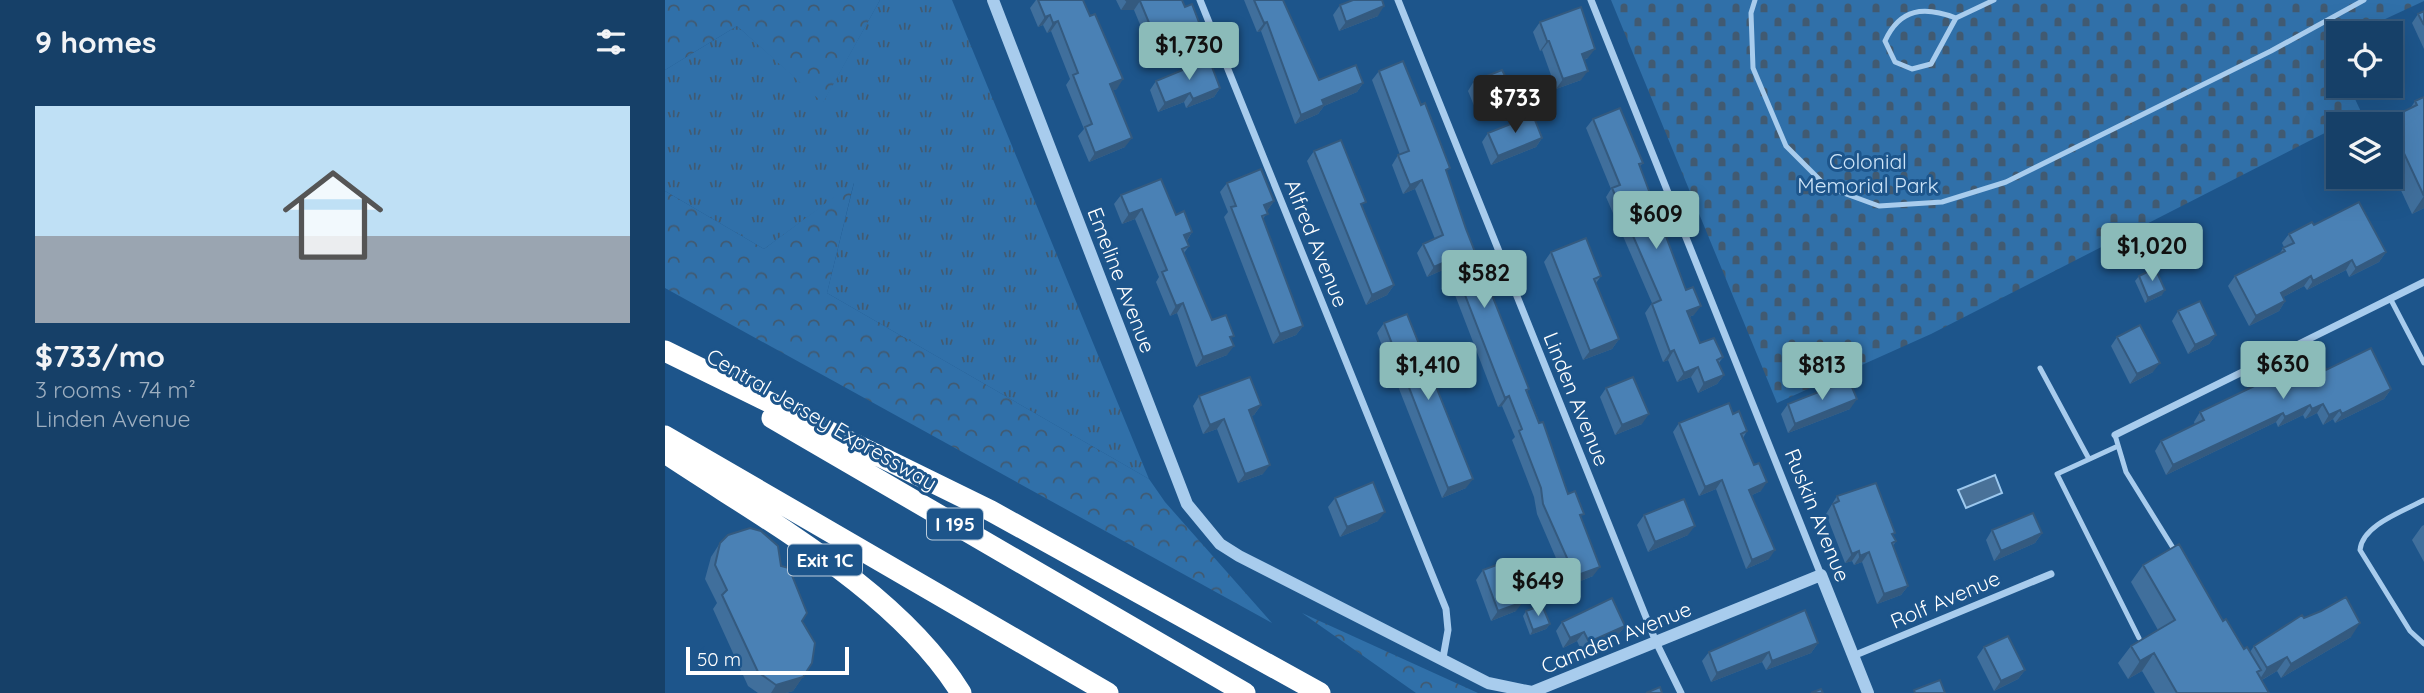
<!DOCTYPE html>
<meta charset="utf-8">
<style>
:root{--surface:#164068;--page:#1f476e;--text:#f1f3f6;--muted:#9eafc0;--line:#35597c;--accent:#8bbbb9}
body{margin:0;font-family:Quicksand,sans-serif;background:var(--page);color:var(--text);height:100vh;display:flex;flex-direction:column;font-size:26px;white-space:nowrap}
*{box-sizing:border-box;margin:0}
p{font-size:23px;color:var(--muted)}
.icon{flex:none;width:38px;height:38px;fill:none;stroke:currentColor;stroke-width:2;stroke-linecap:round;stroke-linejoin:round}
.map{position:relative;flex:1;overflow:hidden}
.side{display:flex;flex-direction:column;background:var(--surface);width:665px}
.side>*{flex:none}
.controls{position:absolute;left:1661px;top:21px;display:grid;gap:14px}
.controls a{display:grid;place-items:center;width:77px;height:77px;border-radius:0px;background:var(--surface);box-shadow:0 7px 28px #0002,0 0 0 2px var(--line);font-size:35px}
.scale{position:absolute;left:21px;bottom:18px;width:163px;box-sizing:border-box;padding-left:7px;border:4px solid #fff;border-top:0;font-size:19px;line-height:24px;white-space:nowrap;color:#fff;-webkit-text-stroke:5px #1d558b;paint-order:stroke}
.price{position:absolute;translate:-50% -60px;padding:0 16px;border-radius:7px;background:var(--accent);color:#111;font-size:23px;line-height:46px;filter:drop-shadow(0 2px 4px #0008)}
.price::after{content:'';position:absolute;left:50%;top:42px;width:21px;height:16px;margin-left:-10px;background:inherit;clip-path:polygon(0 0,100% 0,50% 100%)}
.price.active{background:#222;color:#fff}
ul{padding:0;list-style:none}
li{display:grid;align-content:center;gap:14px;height:371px;padding:0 35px}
li span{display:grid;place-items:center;height:217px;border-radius:0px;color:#555}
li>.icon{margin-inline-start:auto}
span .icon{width:126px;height:126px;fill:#fffc;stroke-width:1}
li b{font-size:30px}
h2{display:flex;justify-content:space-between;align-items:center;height:84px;padding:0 35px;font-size:30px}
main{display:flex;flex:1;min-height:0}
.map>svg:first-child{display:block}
</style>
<main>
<section class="side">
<h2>9 homes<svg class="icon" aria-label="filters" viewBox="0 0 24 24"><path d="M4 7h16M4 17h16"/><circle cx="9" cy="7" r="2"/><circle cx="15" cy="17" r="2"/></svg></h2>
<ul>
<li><span style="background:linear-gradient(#bfe0f5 60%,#9aa5b1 0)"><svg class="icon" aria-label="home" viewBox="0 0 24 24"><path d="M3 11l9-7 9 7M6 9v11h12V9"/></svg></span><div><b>$733/mo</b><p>3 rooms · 74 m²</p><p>Linden Avenue</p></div></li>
</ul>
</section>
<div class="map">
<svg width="1759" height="693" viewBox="0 0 1759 693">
<defs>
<pattern id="grass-tufts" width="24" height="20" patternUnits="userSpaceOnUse" patternTransform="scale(1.75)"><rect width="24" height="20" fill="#3070a9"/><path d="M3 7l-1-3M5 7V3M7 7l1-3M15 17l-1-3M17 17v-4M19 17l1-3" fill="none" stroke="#415a71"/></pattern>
<pattern id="forest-crowns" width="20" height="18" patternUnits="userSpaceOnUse" patternTransform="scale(1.75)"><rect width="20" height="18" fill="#3070a9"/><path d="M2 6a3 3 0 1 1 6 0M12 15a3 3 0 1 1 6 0" fill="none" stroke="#415a71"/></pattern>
<pattern id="cemetery-stones" width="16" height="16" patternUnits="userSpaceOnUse" patternTransform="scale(1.75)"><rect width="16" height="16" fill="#3070a9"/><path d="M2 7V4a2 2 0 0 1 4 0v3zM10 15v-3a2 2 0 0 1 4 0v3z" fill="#415a71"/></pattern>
</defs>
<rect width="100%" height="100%" fill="#1d558b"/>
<path fill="url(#grass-tufts)" d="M215 0H287L484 479 162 293 189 183 99 249 0 191V70L72 26 158 102Z"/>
<path fill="url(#forest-crowns)" d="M0 0H215L158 103 72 26 0 70Z
M189 182 162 293 484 479 500 502 607 623 0 288V191L99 249Z
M637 613 813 693H751Z"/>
<path fill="url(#cemetery-stones)" d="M946 0H1759V1L1690 33H1673V41L1666 44 1673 61V86H1684L1697 114 1266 334 1112 403Z"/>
<path fill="#497198" stroke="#9cc8ee" stroke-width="2" d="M1330 475 1337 493 1301 508 1293 490Z"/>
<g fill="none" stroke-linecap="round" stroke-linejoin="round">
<path stroke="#a8cced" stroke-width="5" d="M1090 0 1086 13 1088 68 1121 146 1162 187 1214 206 1277 202 1341 182 1606 51 1699 0
M1291 18C1259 6 1235 8 1220 41L1230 62 1247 69 1266 64 1291 18 1329 0
M1725 298 1759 363
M1375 368 1424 459
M1450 435 1461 472 1510 551
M1453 446 1392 474 1474 638
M1759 500C1739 511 1697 525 1695 550L1745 631 1759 644"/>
<path stroke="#a8cced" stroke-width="7" d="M535 0 781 609 783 630 778 658
M733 0 991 642 1016 693
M926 0 1156 575
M1450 435 1759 282
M1188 656 1386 574"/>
<path stroke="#a8cced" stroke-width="12" d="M328 0 522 504 555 544 574 556 823 683 867 692 1156 575 1203 693"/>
<path stroke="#fff" stroke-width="21" d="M0 351 326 511 655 693
M107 418 580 693
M0 436 443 693
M0 453C100 520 231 589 296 693"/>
</g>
<path fill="#406f9c" d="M371 0H418L452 89 448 90 460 147 424 162 413 136 419 129 401 85 405 79 386 31 382 33 378 25 373 27 365 8Z
M451 0H517L529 34 486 51 469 10H456Z
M579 0H618L654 80 698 83 692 92 659 106 653 114 630 124 596 31 592 32Z
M675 5 713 16 674 31 668 15Z
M1759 11V49L1747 23 1753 14Z
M875 22 923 58 919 60 916 80 891 89 877 50 875 51 868 32Z
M714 71 782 173 801 229 864 389 862 391 903 494 916 518 928 576 903 586 872 514 869 497 847 440 850 437 837 406 833 407 780 269 762 277 752 253 758 244 770 239 750 189 738 194 727 165 733 155H735L707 80Z
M491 81 555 88 549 97 521 108 519 102 493 112 485 90Z
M809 81 846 87 839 96 810 108 803 91Z
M1759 97V208L1747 214 1726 169V124H1719L1723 119 1745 109 1750 101Z
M928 119 978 163 975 166 1029 315 1024 317 1035 343 1058 357 1054 363 1059 375 1052 384 1033 393 1026 377 1012 382 1003 360 998 362 980 313 987 303 941 197 946 189 921 128Z
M823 133 877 138 871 147 826 165 817 142Z
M649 151 697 207 729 285 722 295 701 305 642 161Z
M562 183 609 201 602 211 598 220 638 326 631 335 608 344 559 217 563 212 555 192Z
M456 195 511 215 527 232 522 241 524 246 519 253 547 320 566 340 562 355 531 367 512 313 505 316 491 282 494 277 470 219 457 224 449 204Z
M1649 225 1721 252 1714 262 1684 277 1681 270 1642 290 1639 286 1618 297 1620 301 1614 311 1584 326 1563 286 1570 276 1614 254 1619 247 1617 243 1624 234Z
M886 252 936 276 931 283 954 339 947 349 918 360 879 262Z
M1474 276 1497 295 1480 303 1470 281Z
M1513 311 1551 335 1544 344 1523 354 1507 321Z
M719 323 801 488 777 498 712 333Z
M1452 337 1488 372 1465 384 1446 346Z
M1661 370 1726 389 1719 399 1670 423 1668 419 1658 425 1652 413 1640 419 1638 415 1613 427 1611 422 1501 475 1490 451 1496 441 1530 425 1529 422 1535 412Z
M941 388 977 424 950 435 935 397Z
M534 396 596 405 589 415 586 416 598 474 573 483 552 429 538 434 528 406Z
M1123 404 1185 409 1123 433 1116 414Z
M1068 414 1082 431 1078 438 1096 491 1087 495 1104 559 1081 569 1051 489 1034 496 1008 432 1014 423Z
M1172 496 1228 536 1231 541 1228 546 1243 586 1236 595 1212 604 1197 562 1189 565 1187 561 1180 563 1161 514Z
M670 498 713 521 675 537 663 507Z
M979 515 1023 535 983 552 972 525Z
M1759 525V562L1747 540 1757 526Z
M1327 530 1377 533 1370 543 1329 561 1321 540Z
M55 543 116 566 137 621 147 663 128 691 121 693H93L83 686 48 609 52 603 40 579 46 557Z
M1478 565 1558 621 1579 649 1585 652 1589 646 1639 618 1686 637 1616 678 1612 671 1597 680 1604 693H1490L1477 671 1463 679 1453 663 1466 646 1493 630 1466 582Z
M818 570 851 611 826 621 811 580Z
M861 611 885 624 881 629 865 635 858 616Z
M897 622 960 626 953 635 917 652 912 641 898 648 891 631Z
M1153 643 1146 653 1101 670 1097 662 1046 682 1037 661 1044 652Z
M1319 647 1360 670 1353 679 1329 691 1312 657Z"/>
<path fill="#345a7f" d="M462 1H475L469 10H456Z
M719 6 713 16 674 31 681 22Z
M385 15 378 25 373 27 380 17Z
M393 21 386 31 382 33 388 23Z
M602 22 596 31 592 32 599 23Z
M535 25 529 34 486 51 492 42Z
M882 41H884L877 50 875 51Z
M930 49 923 58 910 63 917 54Z
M923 71 916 80 891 89 898 79Z
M458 79 452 89 438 94 445 84Z
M698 83 692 92 659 106 653 114 630 124 636 115 657 100Z
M846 87 839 96 810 108 817 99Z
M555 88 549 97 521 108 528 99Z
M525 93 519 102 493 112 500 103Z
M467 138 460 147 424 162 430 153Z
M877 138 871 147 826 165 833 156Z
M757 180 750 189 738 194 745 185Z
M1759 196V208L1747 214Z
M609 201 602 211 592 214 599 205Z
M477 209 470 219 457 224 464 214Z
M527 232 521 242 519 235Z
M1721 252 1714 262 1684 277 1691 268Z
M786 259 780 269 762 277 769 267Z
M1687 260 1681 270 1642 290 1648 281Z
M1646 276 1639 286 1609 302 1616 293Z
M729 285 722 295 701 305 707 295Z
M1500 290 1497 295 1480 303 1483 298Z
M1620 301 1614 311 1584 326 1591 316Z
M518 303 512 313 505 316 511 306Z
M1036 306 1029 315 1015 320 1022 311Z
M638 326 631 335 608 344 615 334Z
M1551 335 1544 344 1523 354 1530 345Z
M954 339 947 349 918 360 925 351Z
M569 346 562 355 531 367 538 357Z
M1009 350 1003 360 998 362 1005 352Z
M1495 363 1488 372 1465 384 1472 374Z
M1033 367 1026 377 1012 382 1019 373Z
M1059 375 1052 384 1033 393 1039 383Z
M1726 389 1719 399 1670 423 1677 414Z
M844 396 837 406 833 407 840 398Z
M1192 399 1185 409 1123 433 1130 424Z
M1658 404 1652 413 1640 419 1647 409Z
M596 405 589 415 577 419 584 410Z
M1645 405 1638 415 1613 427 1620 417Z
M1675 410 1668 419 1658 425 1664 415Z
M1618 413 1611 422 1501 475 1508 465Z
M984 414 977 424 950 435 957 425Z
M559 419 552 429 538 434 545 425Z
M605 465 598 474 573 483 580 474Z
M808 479 801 488 777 498 783 488Z
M1057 480 1051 489 1034 496 1040 487Z
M1102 482 1096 491 1078 499 1084 490Z
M720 512 713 521 675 537 682 527Z
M1030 526 1023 535 983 552 990 542Z
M1377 533 1370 543 1329 561 1336 551Z
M1110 550 1104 559 1081 569 1087 560Z
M1194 551 1187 561 1180 563 1187 554Z
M1204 552 1197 562 1189 565 1195 556Z
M935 567 928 576 903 586 910 576Z
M1243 586 1236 595 1212 604 1219 594Z
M858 602 851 611 826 621 833 611Z
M1695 623 1686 637 1616 678 1626 664Z
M885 624 881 629 865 635 868 630Z
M960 626 953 635 917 652 924 642Z
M919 632 912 641 898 648 905 638Z
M1153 643 1146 653 1101 670 1107 661Z
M1104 652 1097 662 1046 682 1052 673Z
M1489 653 1477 671 1463 679 1475 661Z
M1622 657 1612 671 1593 682 1602 668Z
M1360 670 1353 679 1329 691 1336 681Z
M138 677 128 691 121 693H106L111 685Z"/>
<path fill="#4a81b5" stroke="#345a7f" stroke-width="2" d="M373 0H418L425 16 430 14 458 79 445 84 467 138 430 153 420 127 427 124 408 75 413 73 393 21 388 23 385 15 380 17Z
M461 0H517L520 7 527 4 535 25 492 42 475 1H462Z
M589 0H618L654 80 691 65 698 83 657 100 659 105 636 115 602 22 599 23Z
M688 0H717L719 6 681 22 675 5Z
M916 7 930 49 917 54 923 71 898 79 884 41H882L875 22Z
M1759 11V25L1753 14Z
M544 59 555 88 528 99 525 93 500 103 491 81Z
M738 61 756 105 760 103 785 168 781 170 801 229 864 389 861 390 874 423 878 422 903 494 910 491 919 514 915 515 935 567 910 576 878 504 876 488 854 431 857 429 844 396 840 398 786 259 769 267 758 244 778 235 757 180 745 185 733 155 744 151 714 71Z
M837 70 846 87 817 99 809 81Z
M1759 97V196L1723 119 1752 105 1750 101Z
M955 108 978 163 974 164 1021 290 1028 287 1036 306 1022 311 1035 343 1049 338 1058 357 1052 360 1059 375 1039 383 1033 367 1019 373 1009 350 1005 352 987 304 996 300 947 188 955 185 928 119Z
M868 115 877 138 833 156 823 133Z
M676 140 701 202 696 204 729 285 707 295 649 151Z
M596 169 609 201 599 205 603 214 597 216 638 326 615 334 566 207 571 206 562 183Z
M496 179 511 215 519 211 527 232 519 235 524 246 517 249 547 320 561 315 569 336 565 337 569 346 538 357 518 303 511 306 497 272 502 270 477 209 464 214 456 195Z
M1694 202 1721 252 1691 268 1687 260 1648 281 1646 276 1616 293 1620 301 1591 316 1570 276 1620 251 1618 248 1629 243 1624 234 1647 222 1649 225Z
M921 238 936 276 929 279 954 339 925 351 886 252Z
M1490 268 1500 290 1483 298 1474 276Z
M1535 301 1551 335 1530 345 1513 311Z
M742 314 808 479 783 488 719 323Z
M1475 325 1495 363 1472 374 1452 337Z
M1706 348 1726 389 1677 414 1675 410 1664 415 1658 404 1647 409 1645 405 1620 417 1618 413 1508 465 1496 441 1539 420 1535 412 1654 355 1661 370Z
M585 377 596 405 584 410 605 465 580 474 559 419 545 425 534 396Z
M968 377 984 414 957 425 941 388Z
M1184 380 1192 399 1130 424 1123 404Z
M1064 403 1068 414 1074 411 1082 431 1076 434 1089 465 1094 463 1102 482 1084 490 1110 550 1087 560 1057 480 1040 487 1014 423Z
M708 482 720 512 682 527 670 498Z
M1211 483 1230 533 1227 534 1231 541 1227 543 1243 586 1219 594 1204 552 1195 556 1194 551 1187 554 1168 504 1174 501 1172 496Z
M1019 499 1030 526 990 542 979 515Z
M1368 513 1377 533 1336 551 1327 530Z
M85 528 96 531 113 546 116 566 124 568 142 613 137 621 150 643 147 663 138 677 111 685 93 672 57 595 62 590 50 565 55 543 63 535Z
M1514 544 1558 621 1561 619 1579 649 1582 647 1596 670 1592 672 1604 693H1512L1489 653 1475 661 1466 646 1510 620 1478 565Z
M842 561 858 602 833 611 818 570Z
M1681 597 1695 623 1626 664 1622 657 1602 668 1589 646 1637 615 1639 618 1656 611Z
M947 598 960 626 924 642 919 632 905 638 897 622Z
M877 605 885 624 868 630 861 611Z
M1140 610 1153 643 1107 661 1104 652 1052 673 1044 652Z
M1343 636 1360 670 1336 681 1319 647Z
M1275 680 1280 693H1250L1249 690Z
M995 687 997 693H981Z
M1156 689 1158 693H1146Z"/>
<g text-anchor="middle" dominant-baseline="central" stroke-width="6" stroke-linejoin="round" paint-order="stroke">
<g fill="#1d558b" stroke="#bbccdc" stroke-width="2">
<rect x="262" y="508.5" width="56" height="31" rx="5"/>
<rect x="123" y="544.5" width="74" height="31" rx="5"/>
</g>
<g font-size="19" font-weight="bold" fill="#fff">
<text x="290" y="524">I 195</text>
<text x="160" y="560">Exit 1C</text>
</g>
<g font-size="21" fill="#cee5f9" stroke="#1d558b">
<text x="1203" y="161">Colonial<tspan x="1203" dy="24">Memorial Park</tspan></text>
</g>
<g font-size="21" fill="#fff" stroke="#1d558b">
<text transform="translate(652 243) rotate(68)">Alfred Avenue</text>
<text transform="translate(457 280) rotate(69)">Emeline Avenue</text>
<text transform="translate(912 399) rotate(68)">Linden Avenue</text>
<text transform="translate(157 419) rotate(30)">Central Jersey Expressway</text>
<text transform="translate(1153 515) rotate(68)">Ruskin Avenue</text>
<text transform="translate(1280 599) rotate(-23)">Rolf Avenue</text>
<text transform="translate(951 637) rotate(-22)">Camden Avenue</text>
</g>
</g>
</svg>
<div class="controls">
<a><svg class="icon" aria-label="locate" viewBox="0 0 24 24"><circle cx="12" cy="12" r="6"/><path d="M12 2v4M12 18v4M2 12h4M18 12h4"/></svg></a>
<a><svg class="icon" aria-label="layers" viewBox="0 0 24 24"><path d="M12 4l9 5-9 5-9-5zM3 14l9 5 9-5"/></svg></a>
</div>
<div class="scale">50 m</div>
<b class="price" style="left:524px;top:82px">$1,730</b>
<b class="price active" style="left:850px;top:135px">$733</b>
<b class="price" style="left:991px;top:251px">$609</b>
<b class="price" style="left:1487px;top:283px">$1,020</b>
<b class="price" style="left:819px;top:310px">$582</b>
<b class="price" style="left:1618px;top:401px">$630</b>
<b class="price" style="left:763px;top:402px">$1,410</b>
<b class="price" style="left:1157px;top:402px">$813</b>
<b class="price" style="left:873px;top:618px">$649</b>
</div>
</main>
